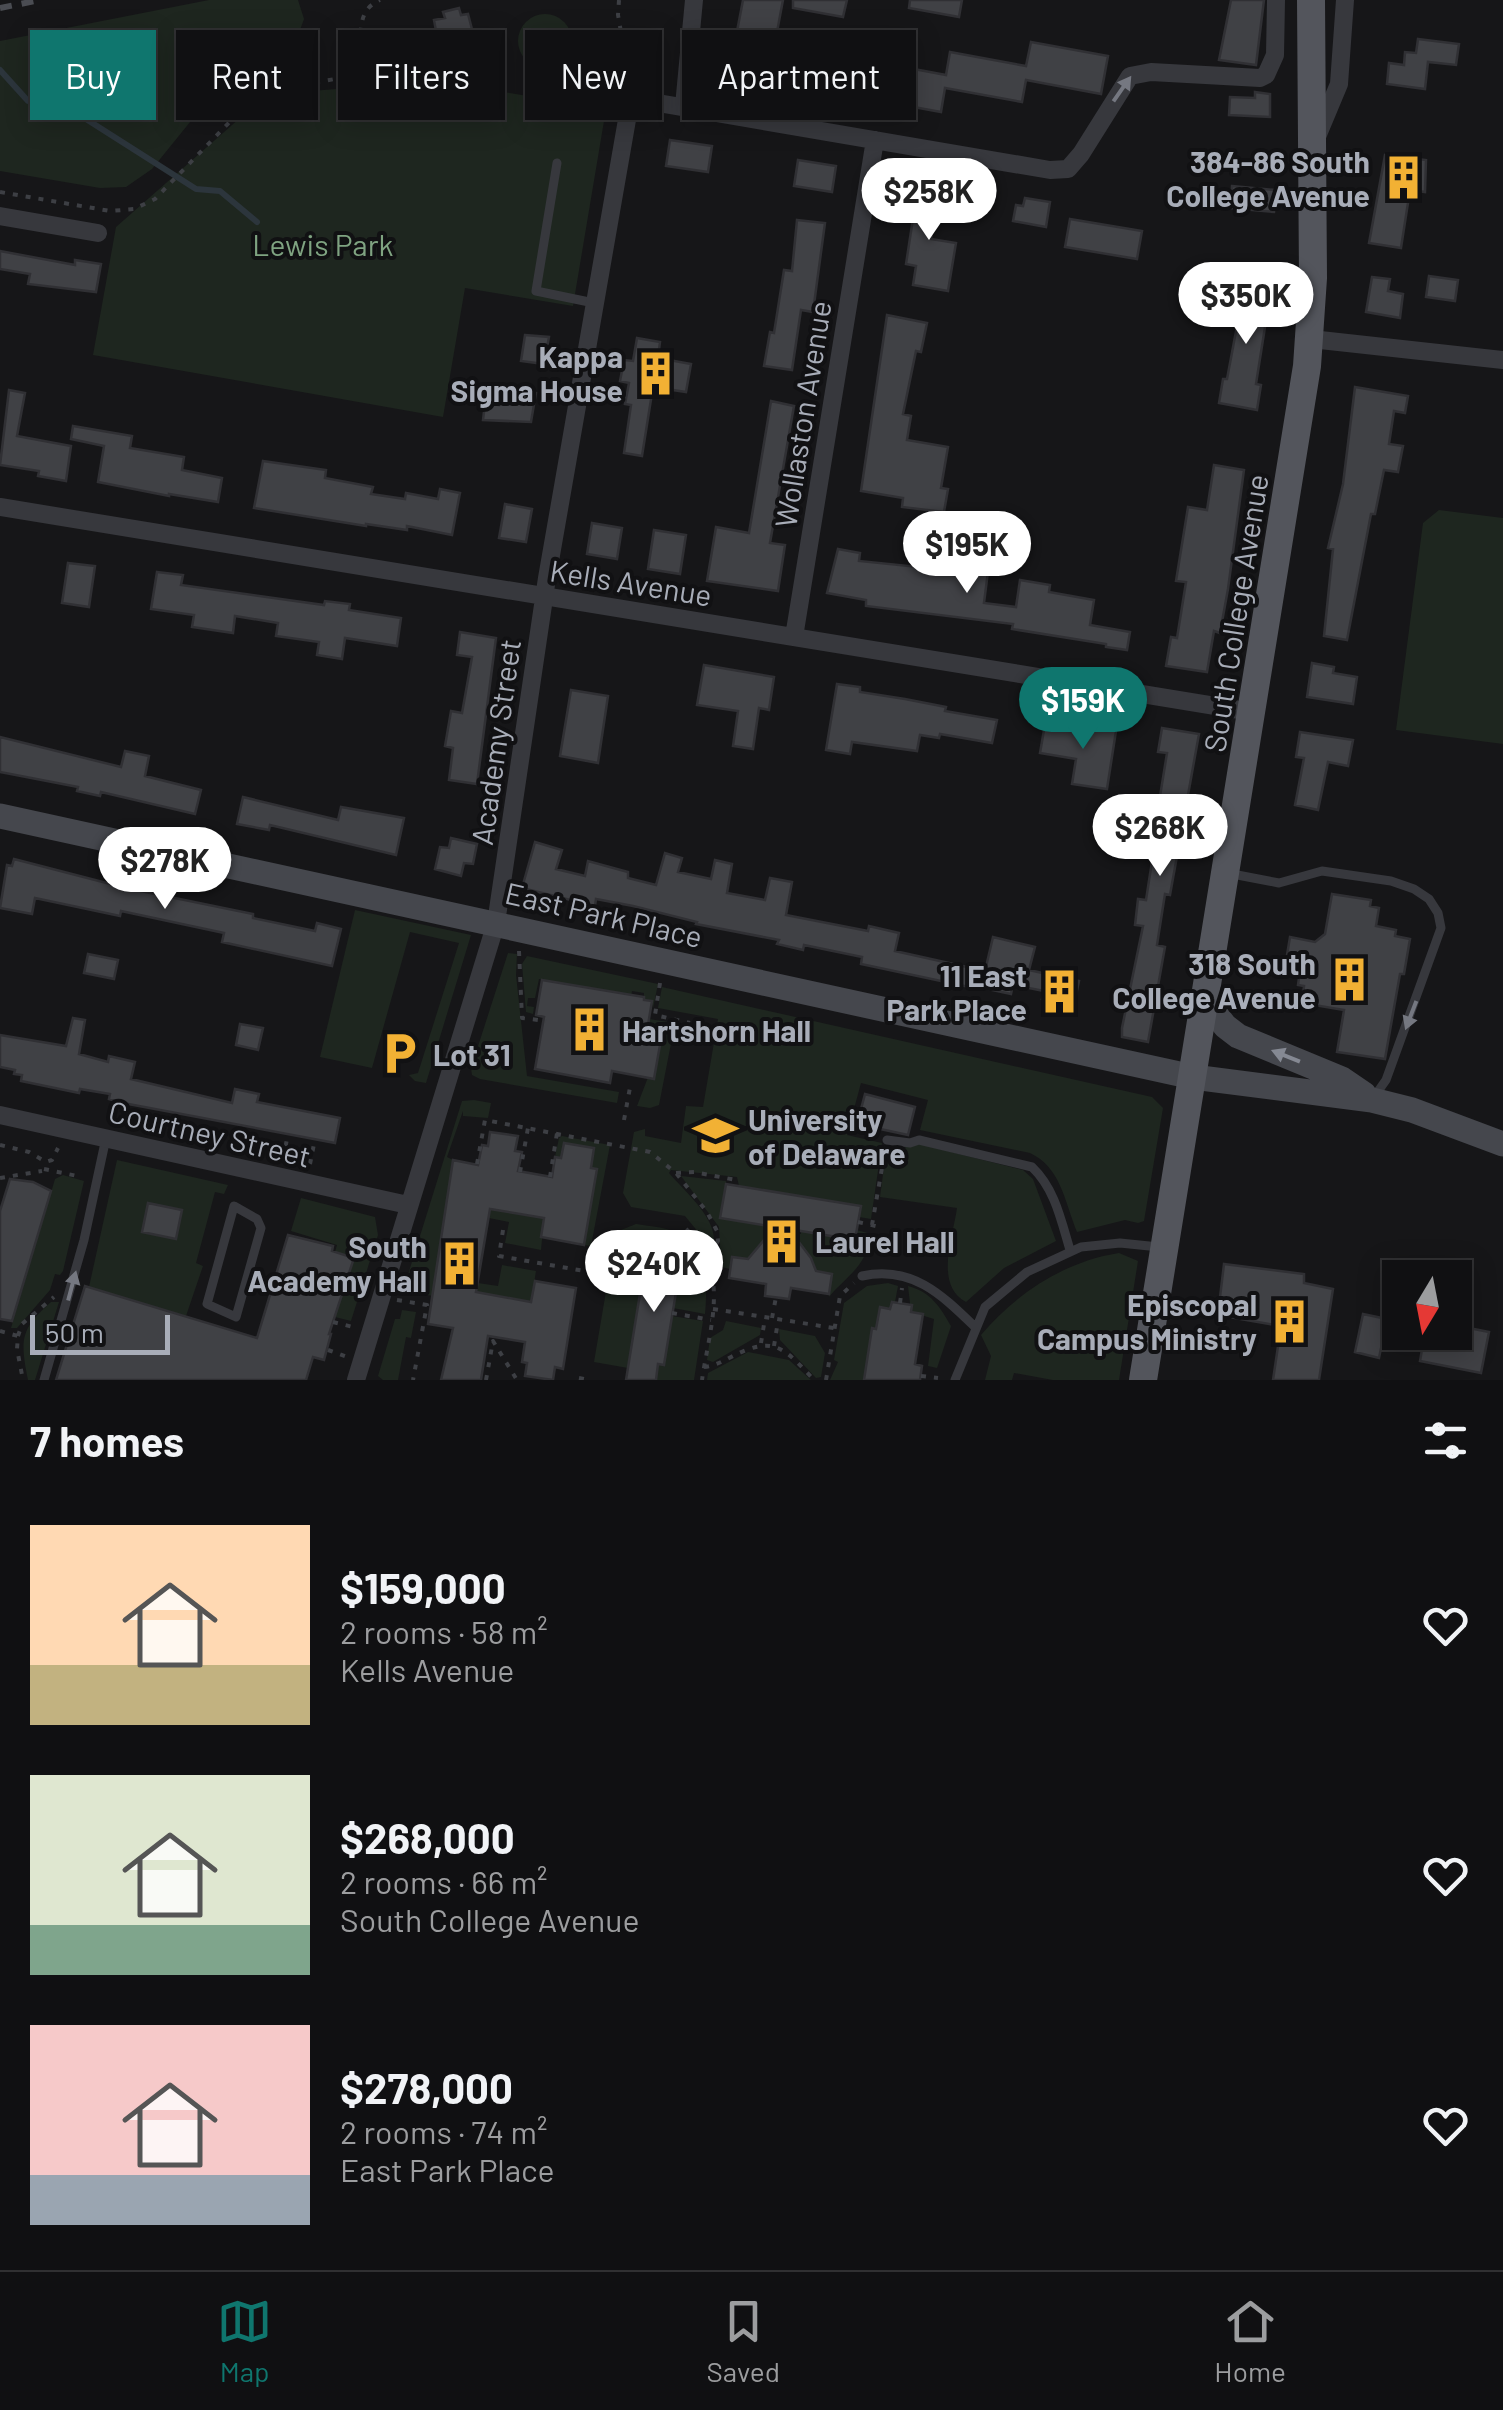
<!DOCTYPE html>
<meta charset="utf-8">
<style>
:root{--surface:#101012;--page:#1e1e20;--text:#f1f3f6;--muted:#9c9d9f;--line:#303032;--accent:#0f766e}
body{margin:0;font-family:Barlow,sans-serif;background:var(--page);color:var(--text);height:100vh;display:flex;flex-direction:column;font-size:38px;white-space:nowrap}
*{box-sizing:border-box;margin:0}
p{font-size:32px;color:var(--muted)}
.icon{flex:none;width:55px;height:55px;fill:none;stroke:currentColor;stroke-width:2;stroke-linecap:round;stroke-linejoin:round}
.map{position:relative;height:1380px;overflow:hidden}
.drawer{display:flex;flex-direction:column;background:var(--surface);flex:1}
.drawer>*{flex:none}
.guide{position:absolute;left:30px;top:30px;width:1000px;height:90px;display:flex;gap:20px}
.needle{width:65px;rotate:190deg}
.fabs{position:absolute;left:1382px;top:1260px;display:grid;gap:20px}
.fabs a{display:grid;place-items:center;width:90px;height:90px;border-radius:0px;background:var(--surface);box-shadow:0 5px 25px #0003,0 0 0 2px var(--line);font-size:50px}
.scale{position:absolute;left:30px;bottom:25px;width:140px;box-sizing:border-box;padding-left:10px;border:5px solid #a8adb8;border-top:0;font-size:28px;line-height:35px;white-space:nowrap;color:#a8adb8;-webkit-text-stroke:8px #111113;paint-order:stroke}
.price{position:absolute;translate:-50% -85px;padding:0 22px;border-radius:35px;background:#fff;color:#222;font-size:32px;line-height:65px;filter:drop-shadow(0 2px 5px #0008)}
.price::after{content:'';position:absolute;left:50%;top:60px;width:30px;height:22px;margin-left:-15px;background:inherit;clip-path:polygon(0 0,100% 0,50% 100%)}
.price.current{background:var(--accent);color:#fff}
ul{padding:0;list-style:none}
li{display:flex;align-items:center;gap:30px;height:250px;padding:0 30px}
li span{display:grid;place-items:center;flex:none;width:280px;height:200px;border-radius:0px;color:#555}
li>.icon{margin-inline-start:auto}
span .icon{width:120px;height:120px;fill:#fffc;stroke-width:1}
li b{font-size:42px}
h2{display:flex;justify-content:space-between;align-items:center;height:120px;padding:0 30px;font-size:42px}
.tag{padding:0 35px;border-radius:0px;background:var(--surface);box-shadow:0 5px 25px #0003,0 0 0 2px var(--line);font-size:35px;line-height:90px}
.tag.current{background:var(--accent);color:#fff}
.menu{display:flex;justify-content:space-around;align-items:center;height:140px;border-top:2px solid var(--line);background:var(--surface);font-size:28px;color:var(--muted)}
.menu a{display:grid;justify-items:center;gap:5px}
.menu .current{color:var(--accent)}
.map>svg:first-child{display:block}
</style>
<div class="map">
<svg width="1503" height="1380" viewBox="0 0 1503 1380">
<rect width="100%" height="100%" fill="#161618"/>
<path fill="#1e261f" d="M209 0H298L304 19 296 41 233 69 152 169 126 187 100 188 0 171V41Z
M518 41a27 27 0 1 1 54 0a27 27 0 1 1-54 0Z
M371 70 606 109 573 306 465 288 443 417 93 355 116 227 248 111 284 93 337 89Z
M1439 510 1503 518V744L1396 730 1423 523Z
M355 910 471 935 426 1083 415 1081 409 1075 418 1073 459 943 410 932 372 1068 320 1057Z
M508 953 517 954 516 975 527 1076 619 1092 617 1103 480 1079 472 1075 471 1068Z
M527 956 658 984 653 1008 652 1001 644 999V993L632 991 631 997 539 979 535 998H528L527 1006 534 1007 533 1014 526 1012 522 964Z
M662 987 1152 1097 1163 1108 1144 1221 1138 1223 1125 1220 1077 1232C1065 1203 1061 1167 1030 1153L920 1130 928 1100 861 1083 847 1135 882 1143 871 1219 859 1217 861 1206 739 1186 737 1177 671 1170 669 1173C685 1192 723 1223 712 1249L685 1216 631 1207 623 1193 634 1132 645 1129V1136L681 1143 686 1106 703 1107 718 1019 658 1008Z
M649 1019 675 1023 659 1105 650 1108 637 1106 660 1046 634 1041 647 1027Z
M474 1100 491 1103 488 1118 463 1116V1111L447 1157 453 1160 448 1192 450 1193 433 1296 408 1292 410 1285 406 1281 462 1101Z
M562 1136 610 1145 591 1246 584 1245 597 1170 591 1168 594 1149 564 1143 561 1158 555 1157 559 1138Z
M915 1143 1023 1170 1033 1179 1056 1241 1004 1268 966 1302C934 1285 953 1237 957 1208L880 1197 886 1152 897 1151Z
M117 1160 228 1185 224 1194 215 1192 196 1263 203 1266 186 1316 89 1287Z
M63 1175 84 1181 63 1271 60 1275 55 1274 50 1290 17 1328H11L55 1179Z
M681 1176 726 1181 721 1218 774 1227 748 1260 733 1257 730 1269 721 1267 719 1227Z
M301 1198 375 1217 378 1235 351 1321 335 1317 354 1258 335 1252 337 1245 291 1231Z
M490 1209 544 1218 541 1250 505 1243 509 1222 489 1218Z
M636 1224C649 1226 665 1227 677 1233 706 1248 708 1285 705 1314L673 1308 681 1256 613 1246 621 1230Z
M857 1230 871 1234C866 1268 847 1275 829 1297L832 1274 816 1271 807 1253 792 1242 793 1233 801 1234V1231L854 1240Z
M1119 1253 1138 1261 1119 1380H1053L1014 1373 1012 1380H985L991 1356 981 1335C1017 1293 1063 1262 1119 1253Z
M611 1262 644 1268 628 1368 594 1362Z
M502 1265 536 1271 531 1302 476 1292 478 1283 498 1286Z
M888 1283 898 1286 895 1302H892L890 1309 880 1307 876 1329H872L864 1380H830L838 1362 834 1360 844 1303 867 1286Z
M908 1286C931 1292 940 1307 951 1326L937 1368 928 1366 934 1319 911 1312Z
M51 1302H59L35 1380H28C20 1340 20 1329 51 1302Z
M402 1310 416 1312 411 1338 406 1337 398 1380H383L378 1376 395 1319H400Z
M672 1316 703 1321 694 1380H656L658 1364 664 1365Z
M726 1321 761 1328 760 1335 713 1362 707 1360 710 1338 723 1330Z
M779 1329 815 1336 825 1353 821 1377 816 1378 780 1340Z
M748 1352 789 1360 811 1380H707L708 1373Z"/>
<g fill="none" stroke-linecap="round" stroke-linejoin="round">
<path stroke="#2c353c" stroke-width="6" d="M0 70 28 101 86 119 196 189 220 191 257 222"/>
</g>
<path fill="#404145" stroke="#303034" stroke-width="2.5" d="M743 0H783L768 80 729 73Z
M793 0H847L843 17 793 8Z
M910 0H962L959 17 909 8Z
M1231 0H1264L1256 65 1219 60Z
M459 8 461 15 468 14 473 33 438 42 434 20 445 18 443 12Z
M1418 39 1459 44 1456 65 1428 62 1425 89 1387 84 1389 63 1404 65 1405 52 1416 53Z
M1031 42 1108 56 1101 94 1026 80 1022 102 945 88 941 112 864 98 871 61 946 75 950 52 1026 66Z
M1255 92 1270 94V117L1229 115 1230 97 1255 98Z
M670 140 712 146 708 172 666 166Z
M1385 155 1426 160 1425 192 1410 190 1401 248 1369 243Z
M798 160 836 166 832 192 794 186Z
M925 180 941 183 931 239 956 243 948 291 913 285 916 266 906 264 918 186 924 187Z
M1232 186 1275 190 1274 212 1231 208Z
M1025 198 1050 202 1046 227 1013 221 1016 205 1023 206Z
M1070 219 1142 231 1137 259 1065 247Z
M797 220 825 223 813 312 801 310 792 370 764 366 770 332 774 333 784 270 792 271Z
M0 251 75 265V260L101 264 96 292 28 284 30 274 0 269Z
M1429 276 1458 280 1455 301 1426 297Z
M1372 277 1390 279 1388 291 1403 294 1400 318 1366 312Z
M1235 283 1271 289 1256 384 1261 385 1257 410 1219 403 1223 379H1227L1240 310 1230 308Z
M887 315 927 323 921 352 916 351 903 414 911 416 907 440 948 447 941 488 948 489 944 512 902 507 903 498 861 491Z
M525 335 549 337 544 364 521 361Z
M637 338 660 342 658 358 691 364 686 392 653 387 642 456 624 453 631 405 625 404 629 383 620 381 624 360 633 361Z
M1355 387 1408 396 1405 413 1394 411 1389 444 1403 446 1398 472 1384 470 1375 514H1371L1347 640 1324 636 1333 549 1328 548 1343 484Z
M511 389 536 393 531 422 483 420 485 403 499 405 500 398 509 399Z
M9 390 25 393 17 436 71 446 66 481 38 476 39 471 0 465Z
M771 401 794 406 770 543 785 545 778 591 707 581 716 527 749 533Z
M73 426 132 436 130 448 184 457 182 470 222 478 218 502 169 494V496L98 482 104 446 71 439Z
M263 461 326 470 325 478 373 487 371 494 405 499 406 493 438 499 440 489 460 493 452 535 407 526V530L366 524V526L254 508Z
M1214 465 1244 470 1228 589 1220 633 1214 631 1207 672 1166 666 1171 637 1177 638 1186 582 1176 581 1188 507 1207 510Z
M505 504 532 509 526 542 499 538Z
M592 523 622 528 617 559 587 554Z
M654 530 686 535 680 574 648 569Z
M838 549 860 553 859 561 918 567 919 556 963 563 965 553 990 556 984 603 1016 607 1020 580 1050 585 1049 592 1094 600 1090 625 1130 632 1127 650 1106 647V644L1012 629 1013 624 866 606V600L827 593Z
M68 563 95 566 89 607 62 603Z
M157 572 183 575 181 585 324 605 325 601 350 604 349 610 401 618 397 646 345 638 342 659 317 655 319 642 276 636 278 623 235 616 233 633 192 627 194 615 151 609Z
M460 632 496 638 477 784 449 780 453 748 445 746 451 711 462 713 472 657 457 655Z
M1312 663 1334 667 1333 673 1357 677 1353 704 1307 697Z
M704 665 774 677 769 710 759 708 753 749 733 746 738 711 697 705Z
M837 684 860 687V692L905 699 946 707 945 711 997 720 992 743 940 734 939 738 920 735 917 751 852 742 850 754 826 750Z
M571 690 608 696 598 763 560 756Z
M1045 724 1091 732 1092 727 1116 731 1107 789 1072 784 1076 759 1040 753Z
M1162 728 1199 734 1170 895 1165 894 1157 945 1165 947 1148 1042 1122 1037V1028L1143 926 1135 925 1138 899 1146 900 1155 842 1147 840 1150 820 1156 821 1167 753 1158 752Z
M1300 732 1353 740 1348 766 1328 762 1318 810 1295 805 1304 758 1296 757Z
M0 737 121 767 125 751 149 756 145 776 201 790 195 814 101 792 100 796 77 791 78 787 0 772Z
M243 797 338 820 341 807 404 818 396 855 270 825 269 830 237 824Z
M451 838 477 844 473 864 464 863 461 876 435 869 440 847 449 848Z
M535 842 562 850 556 869 585 876 588 861 628 872V878L656 885 665 853 682 858 678 872 711 879 715 860 732 864 727 893 765 900 770 878 792 882 786 915 868 931 869 926 899 933 895 951 985 971 993 937 1035 947 1029 970 1079 981 1074 1005 1042 999 1044 991 1013 985 1011 994 969 985V987L861 964 862 957 804 945 803 950 777 944 779 940 696 924 697 922 633 906 596 899 595 906 522 888Z
M14 859 126 888 253 914V918L315 931 317 923 341 929 332 966 222 942 224 933 121 911 120 916 35 898 32 914 0 908 7 865 12 866Z
M1332 894 1371 900 1370 906 1379 908 1376 926 1396 930 1395 936 1410 939 1404 974H1400L1385 1059 1337 1052 1344 1010 1302 1003 1304 986 1298 985 1301 963 1286 961 1290 937 1315 942 1325 934Z
M88 954 118 960 114 979 84 973Z
M542 980 644 997V1000L652 1001 645 1043 660 1045 654 1079 612 1071 610 1083 535 1069 544 1017 536 1015Z
M73 1018 85 1020 79 1054 108 1062 109 1056 135 1062 131 1079 232 1103 235 1089 259 1094 257 1102 340 1118 335 1143 123 1103 109 1099 110 1094 80 1089 79 1093 21 1081 22 1075 14 1074 15 1070 0 1067V1035L66 1046Z
M240 1024 263 1028 258 1050 236 1045Z
M865 1094 915 1107 908 1135 857 1124Z
M490 1132 518 1136 515 1151 522 1152 518 1171 552 1177 555 1157 561 1158 564 1143 594 1148 591 1168 597 1169 584 1245 541 1237 544 1218 490 1209 476 1292 531 1302 535 1281 576 1288 563 1369 555 1367 553 1380 525 1376 527 1363 522 1362 525 1342 488 1336 481 1380H441L453 1328 428 1324 453 1160 478 1165 482 1145 488 1146Z
M10 1179 33 1182 51 1191 12 1321 0 1319V1211Z
M726 1184 861 1206 855 1240 789 1229 811 1258 816 1271 832 1274 829 1294 791 1288 789 1299 765 1296 766 1284 729 1278 732 1257 748 1259 775 1227 720 1218Z
M148 1203 182 1210 176 1239 142 1232Z
M288 1235 333 1246 332 1251 354 1258 329 1334H331L324 1360 313 1357 306 1380H56L85 1286 257 1338Z
M647 1250 682 1256 664 1365 658 1364 656 1380H626Z
M1224 1264 1304 1274V1283L1333 1289 1319 1380H1273L1281 1326 1223 1316 1225 1300 1220 1297Z
M892 1302 912 1305 911 1312 923 1314 915 1364 922 1366 920 1380H864L872 1328 876 1329 880 1307 890 1309Z
M1363 1314 1387 1319 1379 1358 1355 1352Z
M1469 1328 1489 1332 1481 1373 1420 1361 1425 1332H1468Z"/>
<g fill="none" stroke-linecap="round" stroke-linejoin="round">
<path stroke="#3d3f44" stroke-width="4" stroke-dasharray="5 8" stroke-linecap="butt" d="M619 0 618 15 631 89
M0 192 110 211 134 209 155 199 251 100 270 90 341 78C347 73 355 66 357 59 365 37 353 12 380 0
M519 951 522 1018 546 1021
M660 983 655 1015 690 1023
M624 1120 631 1082
M0 1145 29 1152 46 1162 52 1160 58 1148
M283 1159 288 1134
M310 1164 315 1139
M477 1164 485 1120 650 1152 676 1173 707 1212 717 1231 718 1241 708 1257
M44 1169 82 1177
M520 1172 528 1128
M676 1173 694 1172 736 1180
M550 1177 557 1133
M0 1178 42 1171
M858 1222 880 1227
M872 1225 885 1151
M686 1229C731 1272 710 1325 702 1380
M503 1230 499 1256 596 1273
M397 1300 427 1305 413 1380
M900 1303 902 1288
M713 1309 834 1328
M672 1313 711 1320
M772 1318 776 1297
M333 1322 353 1327
M0 1331 18 1336 17 1349 23 1380
M18 1336 22 1324 54 1297
M761 1343 765 1318
M774 1346 778 1321
M328 1350 347 1357
M704 1367C715 1366 723 1361 733 1356 775 1335 784 1348 814 1380
M921 1376 938 1378
M579 1378 590 1380
M486 1380 493 1341 517 1380
M826 1380 840 1296 854 1283"/>
<path stroke="#37383d" stroke-width="9" d="M557 163 536 291 594 303
M1227 873 1279 883 1322 871 1391 881 1414 889 1429 899 1438 913 1441 928 1386 1080 1374 1097
M887 1140 910 1143 919 1140 1032 1167C1055 1189 1061 1220 1070 1250
M234 1206 257 1219 261 1228 236 1317 207 1304Z
M862 1276C912 1265 942 1295 975 1327
M44 1380 84 1240 106 1138
M955 1380 985 1307 1027 1272 1081 1247 1120 1243 1159 1247"/>
<path stroke="#37383d" stroke-width="18" d="M684 106 694 0
M1316 139 1339 84 1345 0
M0 216 98 233
M1311 339 1503 360
M0 507 1252 712
M794 637 875 140
M0 1115 408 1205
M356 1380 496 923 547 578 628 114 641 104 658 103 1050 170 1068 169 1081 154 1130 76 1151 72 1260 78 1266 75 1275 55 1276 0"/>
<path stroke="#45474d" stroke-width="25" d="M0 816 1193 1077 1372 1100 1412 1110 1503 1144
M1206 1001 1225 1026 1238 1036 1342 1079 1364 1094"/>
<path stroke="#53555c" stroke-width="28" d="M1143 1380 1307 366 1313 278 1311 0"/>
<path stroke="#4a4c52" stroke-width="6" stroke-dasharray="12 10" stroke-linecap="butt" d="M0 8 40 0"/>
</g>
<defs><path id="oneway-solid" d="M-6-.8H1V-3.2L6.5 0L1 3.2V.8H-6Z" transform="scale(2.5)"/></defs>
<g fill="#757881">
<use href="#oneway-solid" transform="translate(1122 89) rotate(-55)"/>
<use href="#oneway-solid" transform="translate(1411 1015) rotate(111)"/>
<use href="#oneway-solid" transform="translate(72 1286) rotate(-75)"/>
</g>
<use fill="#858993" href="#oneway-solid" transform="translate(1286 1056) rotate(-158)"/>
<defs>
<symbol id="building-bare" viewBox="-9 -9 18 18"><path d="M-4-6H4V6H1V3H-1V6H-4ZM-2.5-4.3h1.7v1.8h-1.7ZM.8-4.3h1.7v1.8H.8ZM-2.5-1h1.7V.8h-1.7ZM.8-1h1.7V.8H.8Z" fill="#f2b134" stroke="#111113" stroke-width="2.5" paint-order="stroke"/></symbol>
<symbol id="parking-bare" viewBox="-9 -9 18 18"><path d="M-3.5-5.5H1a3.5 3.5 0 0 1 0 7H-1V5.5H-3.5ZM-1-3.4V-.6H.8a1.4 1.4 0 0 0 0-2.8Z" fill="#f2b134" stroke="#111113" stroke-width="2.5" paint-order="stroke"/></symbol>
<symbol id="university-bare" viewBox="-9 -9 18 18"><path d="M0-5L7-2L0 1L-7-2ZM-4 1L0 2.5L4 1V4Q0 6-4 4Z" fill="#f2b134" stroke="#111113" stroke-width="2.5" paint-order="stroke"/></symbol>
</defs>
<g fill-rule="evenodd">
<use href="#building-bare" x="1372" y="146" width="63" height="63"/>
<use href="#building-bare" x="624" y="342" width="63" height="63"/>
<use href="#building-bare" x="1318" y="948" width="63" height="63"/>
<use href="#building-bare" x="1028" y="960" width="63" height="63"/>
<use href="#building-bare" x="558" y="998" width="63" height="63"/>
<use href="#parking-bare" x="368" y="1022" width="63" height="63"/>
<use href="#university-bare" x="684" y="1104" width="63" height="63"/>
<use href="#building-bare" x="750" y="1210" width="63" height="63"/>
<use href="#building-bare" x="428" y="1232" width="63" height="63"/>
<use href="#building-bare" x="1258" y="1290" width="63" height="63"/>
</g>
<g text-anchor="middle" dominant-baseline="central" stroke-width="8" stroke-linejoin="round" paint-order="stroke">
<g font-size="30" font-weight="bold" fill="#a8adb8" stroke="#111113" text-anchor="end">
<text x="1370" y="161">384-86 South<tspan x="1370" dy="34">College Avenue</tspan></text>
<text x="623" y="356">Kappa<tspan x="623" dy="34">Sigma House</tspan></text>
<text x="1316" y="963">318 South<tspan x="1316" dy="34">College Avenue</tspan></text>
<text x="1027" y="975">11 East<tspan x="1027" dy="34">Park Place</tspan></text>
<text x="622" y="1030" text-anchor="start">Hartshorn Hall</text>
<text x="433" y="1054" text-anchor="start">Lot 31</text>
<text x="748" y="1119" text-anchor="start">University<tspan x="748" dy="34">of Delaware</tspan></text>
<text x="815" y="1241" text-anchor="start">Laurel Hall</text>
<text x="427" y="1246">South<tspan x="427" dy="34">Academy Hall</tspan></text>
<text x="1257" y="1304">Episcopal<tspan x="1257" dy="34">Campus Ministry</tspan></text>
</g>
<g font-size="30" fill="#7fa381" stroke="#111113">
<text x="323" y="244">Lewis Park</text>
</g>
<g font-size="30" fill="#a8adb8" stroke="#111113">
<text transform="translate(802 414) rotate(-81)">Wollaston Avenue</text>
<text transform="translate(631 582) rotate(9)">Kells Avenue</text>
<text transform="translate(1235 613) rotate(-81)">South College Avenue</text>
<text transform="translate(495 742) rotate(-82)">Academy Street</text>
<text transform="translate(604 914) rotate(13)">East Park Place</text>
<text transform="translate(210 1133) rotate(13)">Courtney Street</text>
</g>
</g>
</svg>
<div class="fabs">
<a><svg class="needle" viewBox="-14 -14 28 28"><path d="M0-13l5 13h-10z" fill="#e53935"/><path d="M0 13l5-13h-10z" fill="#9c9d9f"/></svg></a>
</div>
<div class="scale">50 m</div>
<b class="price" style="left:929px;top:243px">$258K</b>
<b class="price" style="left:1246px;top:347px">$350K</b>
<b class="price" style="left:967px;top:596px">$195K</b>
<b class="price current" style="left:1083px;top:752px">$159K</b>
<b class="price" style="left:1160px;top:879px">$268K</b>
<b class="price" style="left:165px;top:912px">$278K</b>
<b class="price" style="left:654px;top:1315px">$240K</b>
<div class="guide">
<a class="tag current">Buy</a>
<a class="tag">Rent</a>
<a class="tag">Filters</a>
<a class="tag">New</a>
<a class="tag">Apartment</a>
</div>
</div>
<section class="drawer">
<h2>7 homes<svg class="icon" aria-label="filters" viewBox="0 0 24 24"><path d="M4 7h16M4 17h16"/><circle cx="9" cy="7" r="2"/><circle cx="15" cy="17" r="2"/></svg></h2>
<ul>
<li><span style="background:linear-gradient(#ffd9b3 70%,#c2b280 0)"><svg class="icon" aria-label="home" viewBox="0 0 24 24"><path d="M3 11l9-7 9 7M6 9v11h12V9"/></svg></span><div><b>$159,000</b><p>2 rooms · 58 m²</p><p>Kells Avenue</p></div><svg class="icon" aria-label="heart" viewBox="0 0 24 24"><path d="M12 20l-8-8c-3-5 5-10 8-4 3-6 11-1 8 4z"/></svg></li>
<li><span style="background:linear-gradient(#dfe7d0 75%,#7fa58c 0)"><svg class="icon" aria-label="home" viewBox="0 0 24 24"><path d="M3 11l9-7 9 7M6 9v11h12V9"/></svg></span><div><b>$268,000</b><p>2 rooms · 66 m²</p><p>South College Avenue</p></div><svg class="icon" aria-label="heart" viewBox="0 0 24 24"><path d="M12 20l-8-8c-3-5 5-10 8-4 3-6 11-1 8 4z"/></svg></li>
<li><span style="background:linear-gradient(#f6c9c9 75%,#9aa5b1 0)"><svg class="icon" aria-label="home" viewBox="0 0 24 24"><path d="M3 11l9-7 9 7M6 9v11h12V9"/></svg></span><div><b>$278,000</b><p>2 rooms · 74 m²</p><p>East Park Place</p></div><svg class="icon" aria-label="heart" viewBox="0 0 24 24"><path d="M12 20l-8-8c-3-5 5-10 8-4 3-6 11-1 8 4z"/></svg></li>
</ul>
</section>
<nav class="menu">
<a class="current"><svg class="icon" aria-label="map" viewBox="0 0 24 24"><path d="M3 6l6-2 6 2 6-2v14l-6 2-6-2-6 2zM9 4v14M15 6v14"/></svg>Map</a>
<a><svg class="icon" aria-label="saved" viewBox="0 0 24 24"><path d="M7 4h10v16l-5-4-5 4z"/></svg>Saved</a>
<a><svg class="icon" aria-label="home" viewBox="0 0 24 24"><path d="M3 11l9-7 9 7M6 9v11h12V9"/></svg>Home</a>
</nav>
